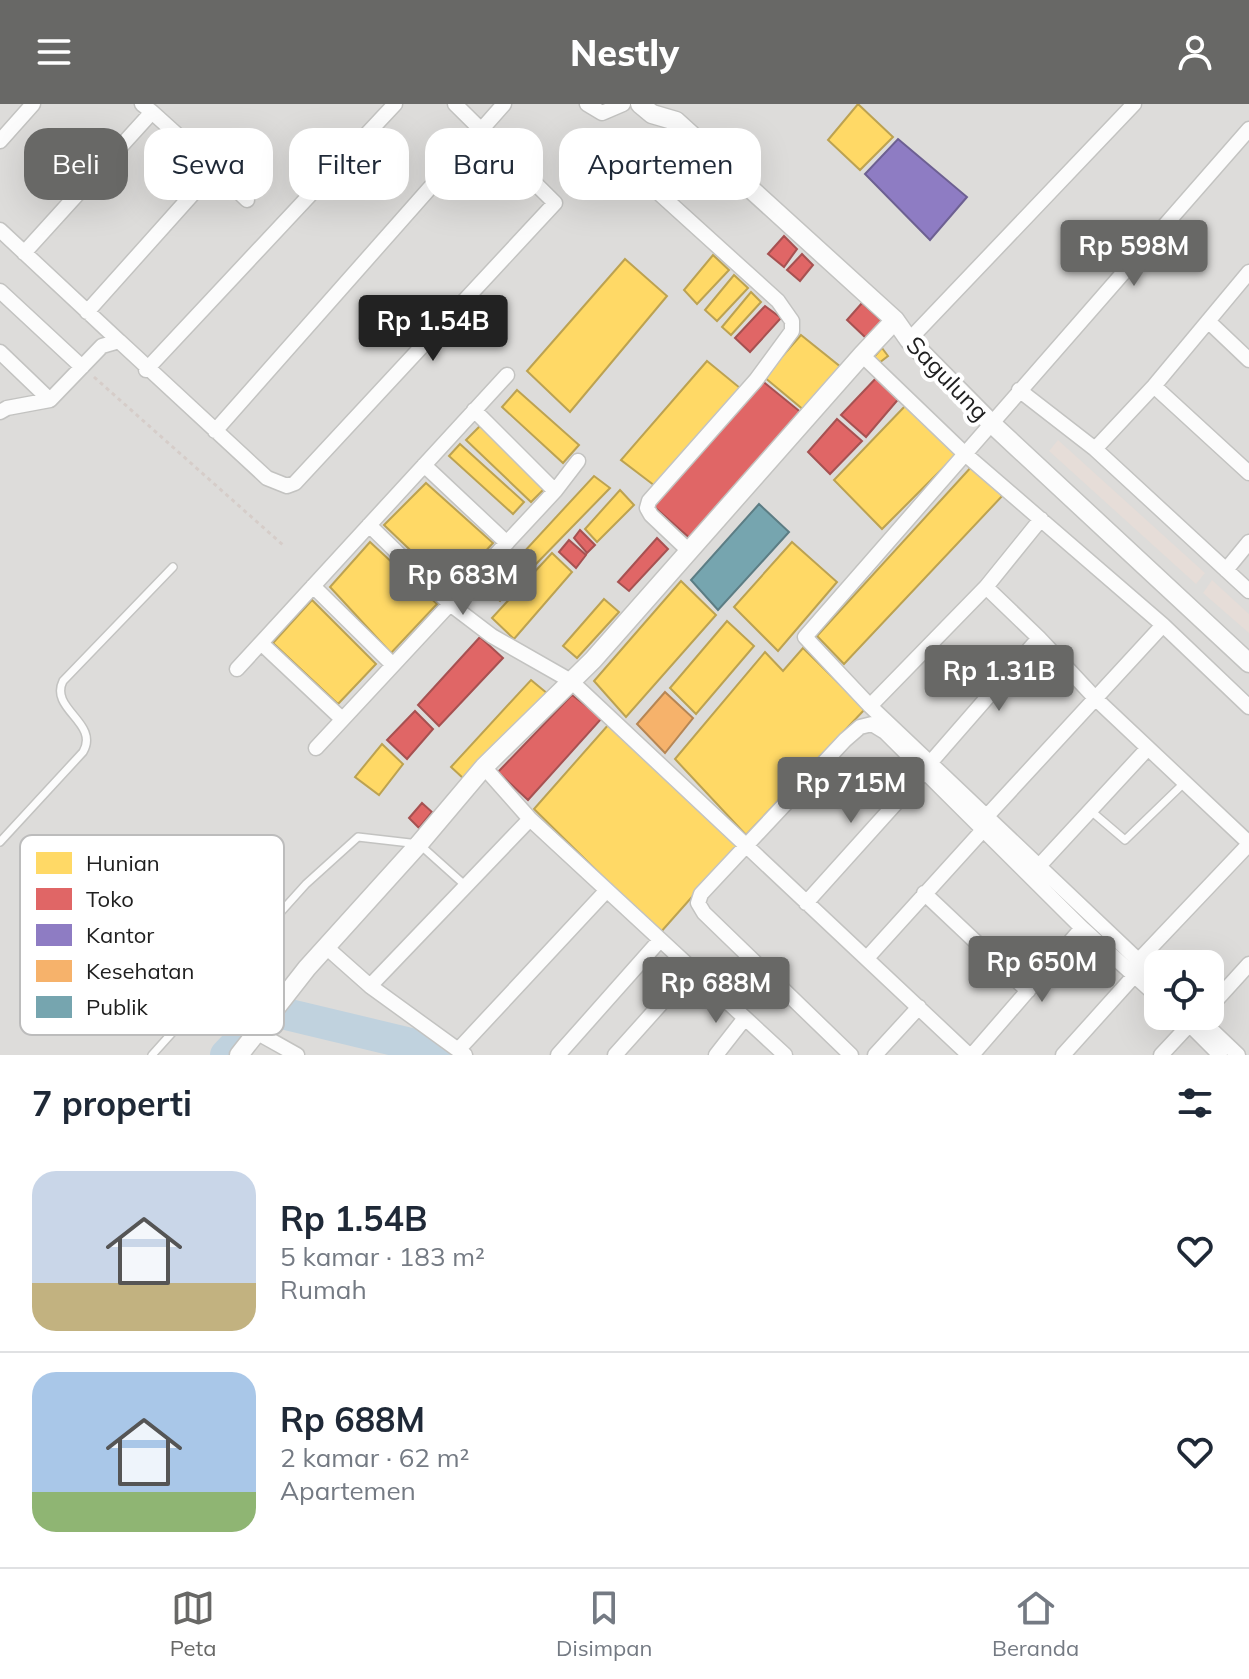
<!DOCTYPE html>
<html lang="id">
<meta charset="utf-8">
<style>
:root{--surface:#fff;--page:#f6f6f7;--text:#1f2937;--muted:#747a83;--line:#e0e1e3;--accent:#686866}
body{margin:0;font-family:Mulish,sans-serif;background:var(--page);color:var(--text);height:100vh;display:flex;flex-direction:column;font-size:30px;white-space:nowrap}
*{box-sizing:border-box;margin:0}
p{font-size:26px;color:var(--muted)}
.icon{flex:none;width:44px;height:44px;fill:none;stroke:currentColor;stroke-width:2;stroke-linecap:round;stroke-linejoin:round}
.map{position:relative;height:951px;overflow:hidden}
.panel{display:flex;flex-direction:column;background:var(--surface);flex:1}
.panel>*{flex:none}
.top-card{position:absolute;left:24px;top:24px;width:800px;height:72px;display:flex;gap:16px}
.fabs{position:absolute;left:1144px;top:846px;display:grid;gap:16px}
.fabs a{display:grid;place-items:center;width:80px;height:80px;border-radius:16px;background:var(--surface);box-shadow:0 8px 32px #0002;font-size:40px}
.price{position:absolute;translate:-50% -68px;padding:0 18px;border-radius:8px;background:var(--accent);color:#fff;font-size:26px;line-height:52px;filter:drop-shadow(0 2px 4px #0008)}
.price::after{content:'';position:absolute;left:50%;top:48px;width:24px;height:18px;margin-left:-12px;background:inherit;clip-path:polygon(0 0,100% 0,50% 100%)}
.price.on{background:#222;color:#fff}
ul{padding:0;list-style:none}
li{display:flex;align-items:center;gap:24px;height:200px;padding:0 32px}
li+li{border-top:2px solid var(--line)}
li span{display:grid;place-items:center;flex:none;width:224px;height:160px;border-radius:24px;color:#555}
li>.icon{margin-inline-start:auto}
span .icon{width:96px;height:96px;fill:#fffc;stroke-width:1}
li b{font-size:34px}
h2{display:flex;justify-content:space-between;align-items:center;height:96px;padding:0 32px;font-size:34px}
.pill{padding:0 28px;border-radius:24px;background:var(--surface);box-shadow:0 8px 32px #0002;font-size:28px;line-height:72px}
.pill.on{background:var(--accent);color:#fff}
header{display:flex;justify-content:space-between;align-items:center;height:104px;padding:0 32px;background:var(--accent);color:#fff;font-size:36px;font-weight:800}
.menu{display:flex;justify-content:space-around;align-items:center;height:112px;border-top:2px solid var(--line);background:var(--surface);font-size:22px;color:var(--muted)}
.menu a{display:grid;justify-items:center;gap:4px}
.menu .on{color:var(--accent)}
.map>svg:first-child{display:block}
</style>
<header><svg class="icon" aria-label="menu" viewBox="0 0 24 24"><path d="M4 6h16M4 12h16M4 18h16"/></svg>Nestly<svg class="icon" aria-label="person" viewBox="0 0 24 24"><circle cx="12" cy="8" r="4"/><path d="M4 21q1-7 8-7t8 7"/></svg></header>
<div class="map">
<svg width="1249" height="951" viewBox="0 0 1249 951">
<rect width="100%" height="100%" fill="#edede9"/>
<path fill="#dddcda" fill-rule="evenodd" d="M0 0H1249V951H0ZM1158 860H1210V912H1158Z"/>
<path fill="#e6ddd8" d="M1058 336 1205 469 1196 480 1049 347Z
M1212 476 1249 510V529L1203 489Z"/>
<path fill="#ffd966" stroke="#bca251" stroke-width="2" d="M858 0 893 33 860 66 828 36Z
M713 151 729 166 697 200 684 186Z
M625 155 667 192 570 308 527 267Z
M734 171 748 184 717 217 705 206Z
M751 188 761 198 731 231 722 223Z
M801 231 842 264 805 307 764 273Z
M882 244 888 252 879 259 873 254Z
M707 257 740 284 655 382 621 356Z
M517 286 579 341 563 359 502 303Z
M907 300 959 348 882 425 834 376Z
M481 321 546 383 531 398 466 336Z
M460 340 524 398 513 410 449 352Z
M973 361 1004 390 844 560 817 532Z
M594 372 610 384 500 497 488 487Z
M426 379 493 439 451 485 384 421Z
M620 386 634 401 597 438 585 425Z
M370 438 437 500 391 549 330 483Z
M792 438 837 478 778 547 734 503Z
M552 449 572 468 514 535 492 514Z
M552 449 572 468 514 535 492 514Z
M681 477 716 511 626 613 594 577Z
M604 495 619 508 577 554 563 542Z
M312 496 376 560 338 600 273 539Z
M727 517 754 542 696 610 670 584Z
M803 544 865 605 746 731 675 655 765 548 783 567Z
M531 576 548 590 463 674 451 663Z
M609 620 738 741 660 829 534 705Z
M382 640 403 660 379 691 355 673Z"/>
<path fill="#e06666" stroke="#a65151" stroke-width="2" d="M784 132 797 145 784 163 768 150Z
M802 150 813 161 800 177 787 166Z
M862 199 882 217 866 234 847 216Z
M765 202 781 214 750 248 735 234Z
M879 271 901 292 866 333 841 311Z
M761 276 803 310 692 436 651 400Z
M837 315 862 337 830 370 808 348Z
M580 426 595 441 587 449 574 434Z
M657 434 668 445 629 487 618 478Z
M569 436 586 451 576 464 559 448Z
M480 533 503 554 439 622 418 601Z
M572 591 602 614 528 696 498 668Z
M415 607 433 625 407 655 387 636Z
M422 699 432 708 419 724 409 714Z"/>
<path fill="#8e7cc3" stroke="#6d6092" stroke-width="2" d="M898 35 967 93 930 136 865 70Z"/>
<path fill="#f6b26b" stroke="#b68654" stroke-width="2" d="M665 588 693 614 665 649 637 620Z"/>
<path fill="#76a5af" stroke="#5c7d84" stroke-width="2" d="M759 400 789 428 718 506 691 476Z"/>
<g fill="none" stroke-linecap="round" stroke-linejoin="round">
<path stroke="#c0d2de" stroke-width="32" d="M226 951 269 906 436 946 443 951"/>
<defs>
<path id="service" d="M1091 707 1125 736 1183 680
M0 738 83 648C100 619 49 605 63 577L173 463
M152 951 306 780 358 733 419 740 467 783"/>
<path id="minor" d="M587 0 602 9 623 0
M686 26C667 49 647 61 661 91L778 197 792 217V227L756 276 649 397 647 404 651 411 689 447
M0 37 33 0
M215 65 247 96
M0 126 119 237
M24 149 152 8 142 0
M0 187 82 263
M87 208 215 65 152 8
M1208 217 1249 256
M909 236 1134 0
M0 248 50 296
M862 251 965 350 1163 521 1249 603
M146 266 395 0
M1154 282 1249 369
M1019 286 1095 345 1249 487
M474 306 555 387
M0 308 7 304 50 296 102 242 119 237 267 374 287 382 295 379 555 99 455 0
M215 327 504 0
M1095 345 1154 282 1249 168
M424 361 507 439
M369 421 450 500 492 532 571 577 969 951
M1226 466 1249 438
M313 482 393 561
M986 483 1039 534 1096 595 1249 739
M261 539 342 615
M237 565 507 271
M870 602 986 483 1041 415
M316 644 555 387 578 357
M930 659 1039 534
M484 663 530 715 785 951
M987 712 1163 521
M1039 762 1148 644
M924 789 1028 887
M806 799 923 669
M326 843 370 882 465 951
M867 854 983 726
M1138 857 1249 740
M1158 875 870 602 805 533 1249 25
M370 882 530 715
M1210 903 1249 860
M1181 912 1220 951
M1197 912 1238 951
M256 928 297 951
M458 946 607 786
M558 951 660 836
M615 951 692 865
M716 951 745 914
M851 951 704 809 698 799 701 790 845 636 860 623 872 620 885 628 1082 824 1158 893
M875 951 919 903
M972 951 1082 824
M1063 951 1134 872
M1161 951 1190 920"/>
<path id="tertiary" d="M640 0 652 10 676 17 895 216 909 236 991 319 1249 559
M239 951 307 864 419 740 484 663 593 556 862 251 895 216"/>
</defs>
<use href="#service" stroke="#c3c3c1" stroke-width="10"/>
<use href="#minor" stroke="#c3c3c1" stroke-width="17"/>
<use href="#tertiary" stroke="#c3c3c1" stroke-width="21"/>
<path stroke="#d6cdc9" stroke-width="3" stroke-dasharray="4 4" stroke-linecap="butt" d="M94 273 283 441"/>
<use href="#service" stroke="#fcfcfc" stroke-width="7"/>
<use href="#minor" stroke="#fcfcfc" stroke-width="14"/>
<use href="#tertiary" stroke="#fcfcfc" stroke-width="18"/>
</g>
<g text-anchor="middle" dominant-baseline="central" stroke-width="8" stroke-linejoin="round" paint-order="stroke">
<g font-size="24" fill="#202020" stroke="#fff">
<text transform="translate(948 274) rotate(46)">Sagulung</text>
</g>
</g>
<rect x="20" y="731" width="264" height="200" rx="12" fill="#fff" stroke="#bcbcbc" stroke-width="2"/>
<rect x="36" y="748" width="36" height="22" fill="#ffd966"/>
<rect x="36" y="784" width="36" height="22" fill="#e06666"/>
<rect x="36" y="820" width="36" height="22" fill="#8e7cc3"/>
<rect x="36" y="856" width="36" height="22" fill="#f6b26b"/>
<rect x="36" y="892" width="36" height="22" fill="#76a5af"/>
<g font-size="22" fill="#202020">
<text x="86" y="767">Hunian</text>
<text x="86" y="803">Toko</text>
<text x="86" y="839">Kantor</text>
<text x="86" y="875">Kesehatan</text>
<text x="86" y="911">Publik</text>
</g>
</svg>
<div class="fabs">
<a><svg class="icon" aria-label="locate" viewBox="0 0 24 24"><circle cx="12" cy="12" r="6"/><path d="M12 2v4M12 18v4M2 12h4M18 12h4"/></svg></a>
</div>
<b class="price" style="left:1134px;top:184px">Rp 598M</b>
<b class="price on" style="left:433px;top:259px">Rp 1.54B</b>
<b class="price" style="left:463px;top:513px">Rp 683M</b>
<b class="price" style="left:999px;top:609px">Rp 1.31B</b>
<b class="price" style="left:851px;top:721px">Rp 715M</b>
<b class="price" style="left:1042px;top:900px">Rp 650M</b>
<b class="price" style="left:716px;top:921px">Rp 688M</b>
<div class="top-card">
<a class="pill on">Beli</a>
<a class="pill">Sewa</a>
<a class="pill">Filter</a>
<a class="pill">Baru</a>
<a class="pill">Apartemen</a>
</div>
</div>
<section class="panel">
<h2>7 properti<svg class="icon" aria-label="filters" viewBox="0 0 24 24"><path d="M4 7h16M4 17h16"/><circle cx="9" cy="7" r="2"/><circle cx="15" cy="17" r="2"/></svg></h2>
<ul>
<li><span style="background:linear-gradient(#c9d6e8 70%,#c2b280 0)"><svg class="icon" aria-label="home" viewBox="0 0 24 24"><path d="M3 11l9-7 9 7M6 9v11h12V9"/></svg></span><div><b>Rp 1.54B</b><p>5 kamar · 183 m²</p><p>Rumah</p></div><svg class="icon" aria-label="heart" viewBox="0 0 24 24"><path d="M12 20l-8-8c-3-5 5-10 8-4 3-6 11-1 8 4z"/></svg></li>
<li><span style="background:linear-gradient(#a9c7e8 75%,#8fb573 0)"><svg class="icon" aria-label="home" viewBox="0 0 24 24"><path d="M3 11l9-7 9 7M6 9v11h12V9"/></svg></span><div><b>Rp 688M</b><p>2 kamar · 62 m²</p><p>Apartemen</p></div><svg class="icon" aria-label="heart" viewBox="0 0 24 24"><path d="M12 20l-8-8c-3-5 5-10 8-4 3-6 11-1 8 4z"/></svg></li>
</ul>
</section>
<nav class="menu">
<a class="on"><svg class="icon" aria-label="map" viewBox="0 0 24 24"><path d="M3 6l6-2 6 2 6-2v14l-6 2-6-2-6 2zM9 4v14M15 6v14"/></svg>Peta</a>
<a><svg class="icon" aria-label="saved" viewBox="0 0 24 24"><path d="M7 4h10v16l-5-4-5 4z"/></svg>Disimpan</a>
<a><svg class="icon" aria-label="home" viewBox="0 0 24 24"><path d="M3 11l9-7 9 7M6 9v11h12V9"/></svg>Beranda</a>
</nav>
